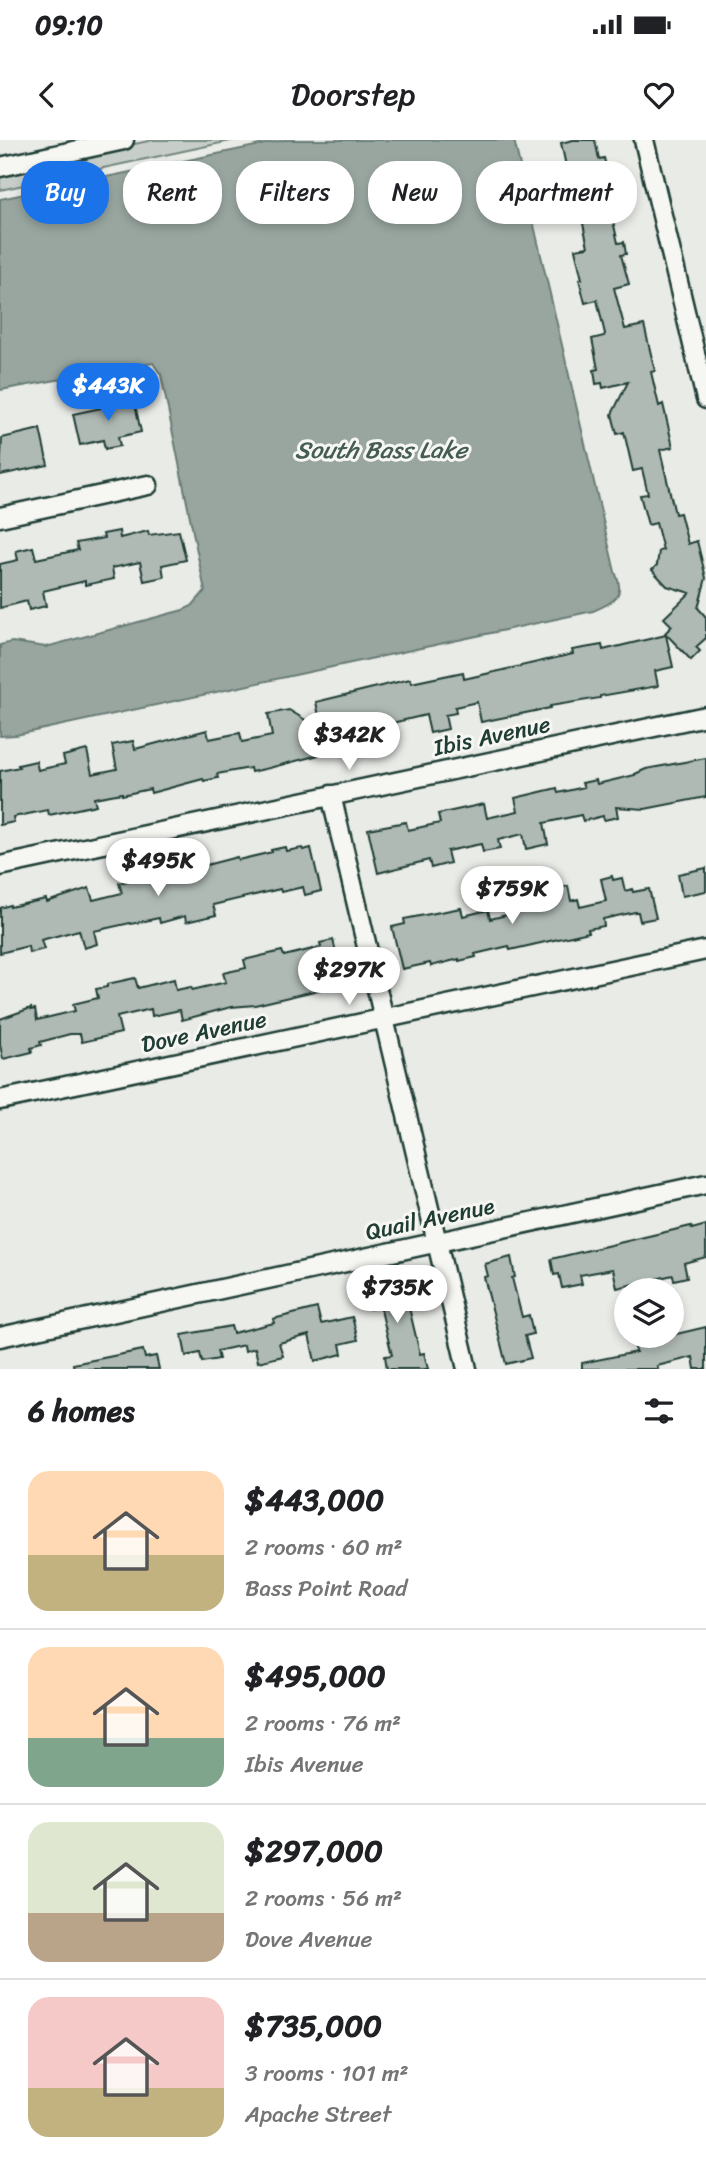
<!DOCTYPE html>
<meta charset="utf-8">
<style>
:root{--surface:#fff;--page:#f2f2f2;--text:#202124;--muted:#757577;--line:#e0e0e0;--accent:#1a73e8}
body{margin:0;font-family:Sriracha,sans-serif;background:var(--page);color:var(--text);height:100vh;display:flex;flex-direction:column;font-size:26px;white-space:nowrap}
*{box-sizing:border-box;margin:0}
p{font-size:23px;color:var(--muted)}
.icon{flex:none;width:38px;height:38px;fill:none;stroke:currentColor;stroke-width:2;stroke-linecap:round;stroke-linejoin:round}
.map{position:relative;height:1229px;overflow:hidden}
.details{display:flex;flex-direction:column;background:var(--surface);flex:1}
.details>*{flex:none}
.hud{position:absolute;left:21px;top:21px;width:665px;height:63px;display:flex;gap:14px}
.buttons{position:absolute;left:614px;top:1138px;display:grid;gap:14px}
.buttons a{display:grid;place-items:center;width:70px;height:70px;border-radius:50%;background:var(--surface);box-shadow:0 4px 10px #0003;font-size:35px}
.price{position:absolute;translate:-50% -60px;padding:0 16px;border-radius:24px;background:#fff;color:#222;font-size:23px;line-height:46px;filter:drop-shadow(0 2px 4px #0008)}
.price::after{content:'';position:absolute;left:50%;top:42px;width:21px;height:16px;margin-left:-10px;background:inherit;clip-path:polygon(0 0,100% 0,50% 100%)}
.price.active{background:var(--accent);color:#fff}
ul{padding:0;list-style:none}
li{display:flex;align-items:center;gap:21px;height:175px;padding:0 28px}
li+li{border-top:2px solid var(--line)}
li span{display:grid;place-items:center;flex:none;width:196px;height:140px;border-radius:21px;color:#555}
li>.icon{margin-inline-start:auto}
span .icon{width:84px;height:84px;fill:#fffc;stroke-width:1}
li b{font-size:30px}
h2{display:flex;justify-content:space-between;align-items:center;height:84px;padding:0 28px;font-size:30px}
.tag{padding:0 24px;border-radius:28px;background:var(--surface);box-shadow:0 4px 10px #0003;font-size:24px;line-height:63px}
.tag.active{background:var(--accent);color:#fff}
.status{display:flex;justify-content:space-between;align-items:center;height:49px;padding:0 35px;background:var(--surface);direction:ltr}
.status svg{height:19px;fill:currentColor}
header{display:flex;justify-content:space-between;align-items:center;height:91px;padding:0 28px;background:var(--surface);font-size:32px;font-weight:600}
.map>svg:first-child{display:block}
</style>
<div class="status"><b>09:10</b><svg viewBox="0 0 49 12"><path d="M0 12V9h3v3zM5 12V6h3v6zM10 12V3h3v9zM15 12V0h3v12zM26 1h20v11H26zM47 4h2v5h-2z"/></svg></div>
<header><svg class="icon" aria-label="back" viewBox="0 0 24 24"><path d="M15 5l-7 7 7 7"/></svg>Doorstep<svg class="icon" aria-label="heart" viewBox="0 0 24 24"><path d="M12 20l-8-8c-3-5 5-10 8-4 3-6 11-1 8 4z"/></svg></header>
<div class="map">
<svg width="706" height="1229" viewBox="0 0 706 1229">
<rect width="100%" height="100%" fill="#e9ebe7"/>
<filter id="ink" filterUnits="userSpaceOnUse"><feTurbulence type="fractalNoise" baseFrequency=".0143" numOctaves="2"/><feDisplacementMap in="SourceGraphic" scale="14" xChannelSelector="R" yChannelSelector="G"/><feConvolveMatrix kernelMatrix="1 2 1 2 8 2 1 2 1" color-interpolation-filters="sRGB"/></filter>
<g filter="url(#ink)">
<path fill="#c7cec9" stroke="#73867e" stroke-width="2" d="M153 0H235L0 50V33Z"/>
<path fill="#99a6a0" stroke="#687c75" stroke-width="2" d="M284 0H514L615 432C626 457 615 461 593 471L16 595 0 596V505L12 502 46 507 183 470 192 466 205 451 161 235 153 223 0 250V59Z"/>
<path fill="#b0bab5" stroke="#1f3d34" stroke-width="2" d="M573 0H595L599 19 604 18 619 79 613 81 618 103 624 102 626 114 621 115 629 144 614 148 625 189 644 185 655 231 651 232 659 266 663 264 673 307 660 310 675 374 680 373 688 404 697 401 706 438 698 468 706 477V498L696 507 700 511 691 520 665 493 672 486 664 478 690 453 667 446 652 430 657 425 659 411 663 410 656 383 648 385 640 355 648 354 642 329 633 331 624 292 617 294 612 274 628 242 603 248 602 243 596 244 594 230 598 229 592 199 604 196 605 194 597 160 585 163 579 139H582L575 109 588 107 578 60 556 65 553 51 559 50 555 28 566 26 561 3Z
M118 256 119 264 134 260 141 292 118 297 120 306 105 309 103 300 80 305 73 274 101 268 99 259Z
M40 289 48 325 0 335 2 298Z
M119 391 120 398 148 391 149 395 179 391 186 420 162 425 164 437 144 441 140 422 112 428 114 439 85 445V441L43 451 46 466 29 470 27 461 0 468V424L18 420 16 411 33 407 36 419 78 410 76 403 104 398 103 394Z
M666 495 673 527 655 531 658 546 600 556V558L550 566V568L481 582 477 562 455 567 456 573 445 575 448 589 430 593 426 575 392 583 396 601 354 609 353 605 319 613V615L269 628 251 632 250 628 217 634 218 638 204 641 203 639 151 653 150 649 122 655V653L94 658 96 665 49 675 48 670 13 677 14 682 0 685V631L19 627 18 625 36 621 38 630 65 624 63 616 87 610 92 634 117 629 112 605 133 601 135 609 207 590 209 599 240 593 242 602 272 596 268 574 289 570 322 590 316 562 410 539 411 543 463 532 464 539 573 514 572 510 602 505 603 510Z
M706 618V657L645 669 616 667 618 677 604 680 603 676 583 681 581 675 544 683 548 704 526 709 523 694 498 700 500 709 483 712 481 704 447 711 450 723 431 728 429 720 378 733 368 689 406 682 408 690 440 683 438 674 484 664 487 678 518 671 515 658 557 648 558 653 584 647 582 643 596 640 597 644 635 635V634L646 629Z
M285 707 286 711 302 708 303 710 311 708 321 751 305 755 303 747 281 752 280 749 213 765 216 775 186 782 185 776 160 783 159 778 131 784 130 783 94 791 97 804 84 808 79 790 41 800 44 809 29 813 28 806 0 813V768L10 765V767L46 759 47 762 89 748 93 760 122 753 119 743 164 732 165 734 191 727V729L237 717 238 720 272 712 271 710Z
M706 728V751L682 756 678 734Z
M612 736 613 740 622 738 625 751 632 749 633 752 649 749 656 778 640 781 638 772H635L603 779 604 786 588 789 589 792 510 810 509 806 475 814 476 817 459 821V819L431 826 430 823 402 829 392 787 405 784 404 779 461 768 463 776 488 770 490 779 515 773V769L552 761 550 750 568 746 571 761 578 759 580 767 606 761 601 739Z
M333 800 344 844 255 865 231 867 182 880 180 870 152 876 151 869 117 877 121 893 82 902 80 894H70L40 902 41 905 31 908 32 912 3 919 0 905V879L31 868V870L35 869 37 880 75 871 73 864 98 858 96 849 107 847V844L135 838 138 848 174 839 176 850 191 847 192 850 226 842 223 833 246 828 244 820 282 811 284 816 321 807 320 803Z
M706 1085V1117L684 1123 687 1137 674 1140 673 1135 617 1148 613 1129 580 1135 582 1144 562 1148 559 1134 554 1135 551 1119 691 1086 692 1089Z
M511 1117 515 1137 512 1138 522 1177 529 1175 533 1194 525 1196 531 1218 506 1224 484 1137 488 1136 485 1124Z
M402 1138 420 1214 424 1213 428 1229H387L385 1216 392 1215 380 1166 370 1169 365 1148Z
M317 1168 321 1184 352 1177 358 1200 340 1204 342 1214 315 1221 309 1195 279 1203 283 1216 258 1222 255 1208 245 1211 244 1205 217 1211 219 1219 202 1222 200 1213 186 1216 182 1195 231 1186 233 1193 274 1183 273 1179Z
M706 1187V1229H695L693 1217 657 1226 658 1229H582V1223L636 1212 634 1204Z
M143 1210 145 1218 156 1216 159 1229H74L73 1224Z"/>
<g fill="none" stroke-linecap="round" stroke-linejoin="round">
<defs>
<path id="minor" d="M644 0 706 259
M0 27 124 0
M0 377 148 345
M331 655 467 1229
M0 726 706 576
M0 960 706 810
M0 1197 706 1044"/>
</defs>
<use href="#minor" stroke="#1f3d34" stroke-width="23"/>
<use href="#minor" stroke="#f6f6f2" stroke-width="18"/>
</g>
</g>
<g text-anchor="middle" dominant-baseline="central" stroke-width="6" stroke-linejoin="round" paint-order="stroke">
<g font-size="23" fill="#1f3d34" stroke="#f6f6f2">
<text transform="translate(492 596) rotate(-12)">Ibis Avenue</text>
<text transform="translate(204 892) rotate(-12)">Dove Avenue</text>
<text transform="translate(430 1079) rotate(-12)">Quail Avenue</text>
</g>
<g font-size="24" font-style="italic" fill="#445c54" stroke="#f6f6f2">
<text x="381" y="310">South Bass Lake</text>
</g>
</g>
</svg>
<div class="buttons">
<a><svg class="icon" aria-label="layers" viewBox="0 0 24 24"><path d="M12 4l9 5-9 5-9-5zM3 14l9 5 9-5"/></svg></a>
</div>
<b class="price active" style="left:108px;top:283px">$443K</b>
<b class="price" style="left:349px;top:632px">$342K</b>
<b class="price" style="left:158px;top:758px">$495K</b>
<b class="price" style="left:512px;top:786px">$759K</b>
<b class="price" style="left:349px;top:867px">$297K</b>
<b class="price" style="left:397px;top:1185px">$735K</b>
<div class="hud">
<a class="tag active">Buy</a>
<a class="tag">Rent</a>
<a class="tag">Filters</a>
<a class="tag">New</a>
<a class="tag">Apartment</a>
</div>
</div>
<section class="details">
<h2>6 homes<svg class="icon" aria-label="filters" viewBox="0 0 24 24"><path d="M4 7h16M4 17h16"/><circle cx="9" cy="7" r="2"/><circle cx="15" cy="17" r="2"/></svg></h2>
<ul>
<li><span style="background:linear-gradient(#ffd9b3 60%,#c2b280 0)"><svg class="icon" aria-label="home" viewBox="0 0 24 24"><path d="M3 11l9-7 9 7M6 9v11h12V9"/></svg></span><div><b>$443,000</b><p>2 rooms · 60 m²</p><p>Bass Point Road</p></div></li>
<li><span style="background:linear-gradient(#ffd9b3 65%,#7fa58c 0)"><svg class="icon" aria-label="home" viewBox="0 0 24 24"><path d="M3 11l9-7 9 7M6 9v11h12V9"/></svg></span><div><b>$495,000</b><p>2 rooms · 76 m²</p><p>Ibis Avenue</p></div></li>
<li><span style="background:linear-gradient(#dfe7d0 65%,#b9a48a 0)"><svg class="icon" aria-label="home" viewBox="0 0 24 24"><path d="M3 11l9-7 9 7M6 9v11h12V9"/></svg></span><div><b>$297,000</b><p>2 rooms · 56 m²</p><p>Dove Avenue</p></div></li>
<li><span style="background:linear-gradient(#f6c9c9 65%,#c2b280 0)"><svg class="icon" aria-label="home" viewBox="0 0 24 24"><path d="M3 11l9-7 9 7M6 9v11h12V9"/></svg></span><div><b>$735,000</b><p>3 rooms · 101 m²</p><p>Apache Street</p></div></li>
</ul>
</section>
